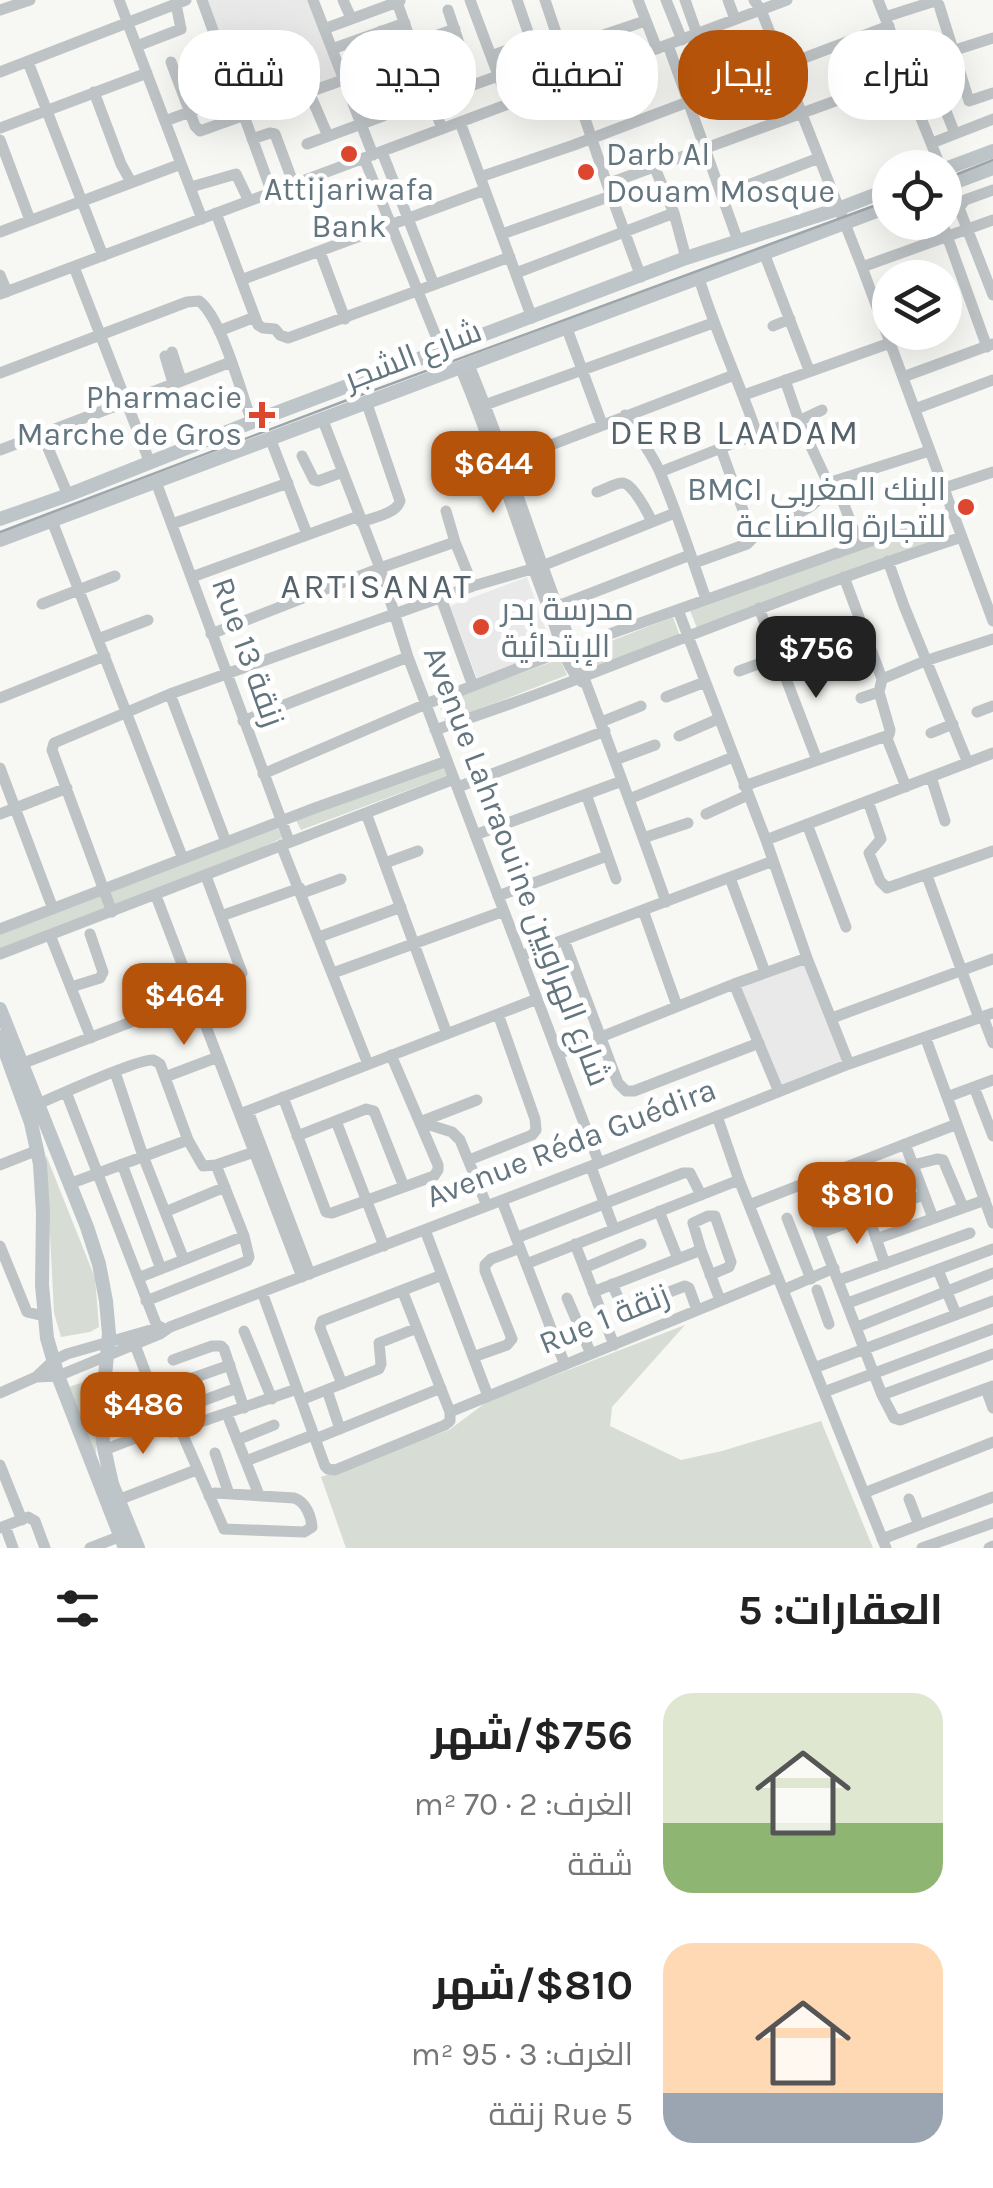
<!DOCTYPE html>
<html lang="ar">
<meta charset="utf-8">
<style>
:root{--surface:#fff;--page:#f6f6f6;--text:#222;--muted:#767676;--accent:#b45309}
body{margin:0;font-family:Karla,Cairo,sans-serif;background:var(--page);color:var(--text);direction:rtl;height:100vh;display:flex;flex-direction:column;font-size:38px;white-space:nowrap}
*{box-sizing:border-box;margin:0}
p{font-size:32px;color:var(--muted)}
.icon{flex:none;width:55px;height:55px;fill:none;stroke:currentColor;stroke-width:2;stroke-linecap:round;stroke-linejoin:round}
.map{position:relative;height:1548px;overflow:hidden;direction:ltr}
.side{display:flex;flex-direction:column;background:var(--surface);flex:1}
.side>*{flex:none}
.banner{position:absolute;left:30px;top:30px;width:935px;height:90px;direction:rtl;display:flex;gap:20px}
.fabs{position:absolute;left:872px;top:150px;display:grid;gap:20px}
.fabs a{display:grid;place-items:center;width:90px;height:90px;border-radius:50%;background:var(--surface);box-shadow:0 10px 40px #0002;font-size:50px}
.price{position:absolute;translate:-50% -85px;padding:0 22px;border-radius:20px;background:var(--accent);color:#fff;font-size:32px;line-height:65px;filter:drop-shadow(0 2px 5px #0008)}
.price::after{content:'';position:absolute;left:50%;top:60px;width:30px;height:22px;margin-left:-15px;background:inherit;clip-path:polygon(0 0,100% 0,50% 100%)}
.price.on{background:#222;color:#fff}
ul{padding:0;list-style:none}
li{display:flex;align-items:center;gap:30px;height:250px;padding:0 50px}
li span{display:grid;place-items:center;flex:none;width:280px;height:200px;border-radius:30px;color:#555}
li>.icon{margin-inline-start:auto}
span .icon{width:120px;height:120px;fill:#fffc;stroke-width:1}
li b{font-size:42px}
h2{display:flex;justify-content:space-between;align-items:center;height:120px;padding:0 50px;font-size:42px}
.tag{padding:0 35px;border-radius:40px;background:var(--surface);box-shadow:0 10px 40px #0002;font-size:35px;line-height:90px}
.tag.on{background:var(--accent);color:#fff}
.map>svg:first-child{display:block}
</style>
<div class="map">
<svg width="993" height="1548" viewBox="0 0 993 1548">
<rect width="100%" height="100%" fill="#f7f7f4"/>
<path fill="#e8e9e8" d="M208 0H309L341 83 242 121Z
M527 577 553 650 477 678 450 606Z
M812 959 852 1067 778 1095 736 988Z"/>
<path fill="#d7dcd4" d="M940 519 947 536 697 628 689 608Z
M673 617 680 636 592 669 585 665V651Z
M560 659 567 675 446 722 438 703Z
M445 766 449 775 301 830 296 820Z
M278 828 282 838 190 883 0 954V929Z
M46 1155 95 1278 99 1327 90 1332 61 1337 54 1313Z
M685 1325 612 1407 610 1426 681 1460 722 1451 821 1421 873 1548H346L321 1477 449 1430 488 1401Z
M98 1377 96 1458 69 1387Z"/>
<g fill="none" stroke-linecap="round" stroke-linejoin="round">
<path stroke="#bec3c6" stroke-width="11" d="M119 0 202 219
M202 0 272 193
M313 0 373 155
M343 0 351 18
M470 0 509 104
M545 0 607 184 641 277
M638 0 657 49
M666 0 682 40
M685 0 697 34
M728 0 735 19
M754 0 761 10 862 267 993 621
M878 0 902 60 904 76 941 168
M397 2 442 129
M0 10 30 0
M885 17 935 1 939 5 969 101 993 93
M324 29 400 1
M381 31 402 89
M864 37 880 85
M412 44 455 29
M668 45 738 241
M137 46 181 29 176 4
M332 49 405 23
M562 49 645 21
M952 51 993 38
M491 56 521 45 528 40V32L517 0
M441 57 451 83
M902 60 950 43
M28 62 103 256
M171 62 195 126 200 131 343 80
M0 72 186 0
M448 75 463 71 466 64 448 10
M183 90 229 75
M938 91 955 134
M94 92 121 164 131 182
M309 92 328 136
M380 97 425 81
M431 100 498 76
M165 121 236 95
M460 122 532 318
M0 128 147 73
M252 139 270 133 275 134 294 185
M0 140 30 220
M932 143 993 119
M307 144 383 116 384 110 366 59
M382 152 434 285
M364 158 442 351
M654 166 674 213 686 258
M480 177 574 145 889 26
M607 184 904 76
M191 187 236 174 249 201
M993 190 965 200 959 208 993 295
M722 195 819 158
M216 213 258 325 263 328 275 329 280 335 288 338 510 257
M942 222 987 347
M0 232 181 164
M502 234 611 196
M320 252 345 319
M764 253 809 370
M74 267 150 463
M862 267 993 220
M516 273 674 213
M0 275 7 292
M699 278C715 331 739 381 757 434
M241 280 485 190
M0 294 787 0
M566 326 602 424
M773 326 790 319
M219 331 255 317
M172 352 181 380
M165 356 173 383
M468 363C496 429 518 497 542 564 583 677 626 788 666 902
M460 367C494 447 518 532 550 613 558 634 565 668 582 682
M0 373 187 302 199 301C222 318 241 393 252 422
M903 377 993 344
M744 395 890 343
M482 406 713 323
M915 409 993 380
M625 415C636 434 650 450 659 470 677 512 691 556 706 599
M322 418 380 568 408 657 599 1163
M42 434 68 495
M270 438 307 534
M0 450 231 362
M302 456 314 480 318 481 343 472
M501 464 734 375
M660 472 757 434 799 421 822 410
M835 481 859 544
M156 482 289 841
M828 483 929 451
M944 488 993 472
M597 492C604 490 615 483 622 483 632 482 648 513 652 522
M446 511 455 542 473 586
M52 521 183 859
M361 522C374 517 396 514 400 501L366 401
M172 524 288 483
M750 528C777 520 820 514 828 483L799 421 785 380
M888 561 904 606 968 763
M694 563 747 544 753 538 721 449
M192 577 359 516
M441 598 473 686
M42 604 115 576
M558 606 690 555
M759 608 817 760
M678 610 766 840 807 958 849 1064
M211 634 380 568 455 542
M98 639 148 620
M739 671 777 657
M882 679 925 661 993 639
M170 694 226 842
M666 697 705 682
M0 698 105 656
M861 698 879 692
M977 712 993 706
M243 721 408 657
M601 722 641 706
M435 730C484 713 532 697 580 678 707 629 832 579 962 537
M931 733 953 724
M679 736 718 719
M886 736 906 787
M615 760 655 745
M0 768 53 909
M263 774 426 704 573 647 952 512
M931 777 945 821
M744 786 889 735 890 730 879 692 882 679 844 577
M458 787 605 731
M586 794 616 879
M629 799 733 757
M868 801 881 839 869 853 880 881 887 888 993 851
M366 813 447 1034
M0 814 67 788
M706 814 748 795
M807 824 846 927
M475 835 622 781
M643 838 688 823
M766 840 993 753
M281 845 368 1064
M385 863 418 851
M927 876 979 1018
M730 878 765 972
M302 893 341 879
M156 896 302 1277
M498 896 607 856
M643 910 677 1006
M112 912 52 750 54 743 170 694 473 586 542 566 675 513
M221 916 300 888
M0 929 315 808 447 761
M50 935 91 1038
M319 937 401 907
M564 940 618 1083 626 1091H634L759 1043
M0 954 454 779
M521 956 773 861
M333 973 504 911
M734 984 779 1092
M71 987 100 978 103 972 90 934
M983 1017 993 1043
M832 1018 993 959
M926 1039 993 1223
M558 1054 734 984 807 958
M21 1064 236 982 242 973 206 876
M115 1072 143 1156 184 1260
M165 1077 218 1057
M974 1087 993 1136
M66 1092 160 1334
M283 1097 326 1212 332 1213 434 1176 438 1170V1165L391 1055
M947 1097 993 1080
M38 1104C56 1096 140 1058 153 1060 156 1061 158 1063 160 1064L188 1140 203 1166 216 1165 254 1152
M248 1111 310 1274
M240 1114 537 999
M717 1116 739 1180 886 1548
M336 1121 384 1246
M420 1122 452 1132 460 1140 487 1206
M420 1122 477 1100
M297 1136 366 1109 374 1111 404 1187
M905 1144 933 1218
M469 1160 532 1135 536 1130 535 1119 498 1014
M122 1164 161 1269
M0 1165 38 1150
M913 1165 937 1159 943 1160 963 1207
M591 1167 614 1229
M69 1184 188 1140
M801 1185 882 1395 894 1418 900 1420 993 1386
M502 1201 565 1365
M749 1205 957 1124
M659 1211 678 1259
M165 1212 225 1187
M868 1215 885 1264
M787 1218 811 1279
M425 1230 488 1396
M820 1233 923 1195
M516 1238 683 1173H690L701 1195
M876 1239 985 1200
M575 1244 614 1345
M0 1246 27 1312 44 1316
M701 1250 693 1223 708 1216H715L731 1262 729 1267 710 1275
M526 1264 739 1180
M584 1268 641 1244
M938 1270 956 1314
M138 1278 244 1236
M839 1280 970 1233
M612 1284 623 1308H627L685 1286 689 1288 697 1310
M783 1290 834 1268
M817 1290 829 1324
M262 1292 325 1466 328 1469 335 1470 445 1425 450 1421V1412L402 1290
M593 1292 701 1250 720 1300
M567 1298 591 1354
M146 1301 247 1261 249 1257 244 1236 216 1165
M848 1303 993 1249
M857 1327 993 1273
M244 1331 272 1399
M135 1345 166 1426 171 1432 297 1389
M473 1357 507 1345 512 1339 485 1271V1265L491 1259 520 1248
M173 1360 212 1346H221L224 1349 244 1408
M814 1368 993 1301
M36 1377 58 1376 160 1334 170 1327 599 1163 849 1064 993 1013
M342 1384 320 1328 322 1321 442 1275
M986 1389 993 1408
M327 1390 340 1429
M153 1392 230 1365
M824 1392 993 1329
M0 1393 36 1377 53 1361 67 1354 161 1327
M882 1395 993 1354
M301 1400 379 1369 381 1364 379 1343 417 1328
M186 1407 237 1388
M450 1412 778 1277
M227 1414 259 1495
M181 1431 224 1529 304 1532 312 1527C311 1516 306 1502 294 1498L215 1493 209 1496
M315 1439 441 1388
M237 1440 274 1425
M104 1450 166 1426
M215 1453 229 1494
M246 1461 313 1435
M0 1465 22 1520
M864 1493 993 1442
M909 1499 919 1525
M118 1500 196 1470
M5 1526 13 1548
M0 1528 28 1517 35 1521 45 1548
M882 1539 993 1497
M90 1548 121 1536
M922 1548 993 1523
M989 1548 993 1546"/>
<path stroke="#bdc5c8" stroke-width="14" d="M945 169 993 151
M945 186 993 168
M0 519 68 495 252 422 686 258 838 209 890 189
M0 540 890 206
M0 1009 87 1227 99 1264 106 1301 109 1334 102 1408 103 1443 112 1484 138 1548
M0 1037 31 1123 40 1164 43 1213 42 1285 47 1338 58 1376 125 1548"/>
<path stroke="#9ea6ab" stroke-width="2.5" d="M945 179 993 160
M0 532 350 399 890 200"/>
</g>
<g fill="#dd462f" stroke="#fff" stroke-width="4">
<circle cx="349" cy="154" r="10"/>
<circle cx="586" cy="172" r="10"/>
<path d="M257 400h10v10h10v10h-10v10h-10v-10h-10v-10h10z"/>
<circle cx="966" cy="507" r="10"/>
<circle cx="481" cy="627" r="10"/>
</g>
<g text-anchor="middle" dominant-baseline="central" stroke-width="10" stroke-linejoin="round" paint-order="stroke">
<g font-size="32" fill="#63757e" stroke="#fff" text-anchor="start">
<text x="606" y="154">Darb Al<tspan x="606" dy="37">Douam Mosque</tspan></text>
<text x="349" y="189" text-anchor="middle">Attijariwafa<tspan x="349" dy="37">Bank</tspan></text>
<text x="242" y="397" text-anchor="end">Pharmacie<tspan x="242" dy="37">Marche de Gros</tspan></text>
<text x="946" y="489" text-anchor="end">BMCI البنك المغربي<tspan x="946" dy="37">للتجارة والصناعة</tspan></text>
<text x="501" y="609">مدرسة بدر<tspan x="501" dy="37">الإبتدائية</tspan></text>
</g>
<g font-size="32" fill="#63757e" stroke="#fff">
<text transform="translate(413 355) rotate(-21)">شارع الشجر</text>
<text transform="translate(248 652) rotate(70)">Rue 13 زنقة</text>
<text transform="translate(517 866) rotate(69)">Avenue Lahraouine شارع الهراويين</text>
<text transform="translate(571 1143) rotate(-21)">Avenue Réda Guédira</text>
<text transform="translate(604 1319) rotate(-22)">Rue 1 زنقة</text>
</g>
<g font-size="35" letter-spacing="2.5" fill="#55626a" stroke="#fff">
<text x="735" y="432">DERB LAADAM</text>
<text x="377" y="586">ARTISANAT</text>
</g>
</g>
</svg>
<div class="fabs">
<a><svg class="icon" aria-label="locate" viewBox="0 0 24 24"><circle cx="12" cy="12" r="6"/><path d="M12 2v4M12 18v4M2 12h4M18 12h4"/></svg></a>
<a><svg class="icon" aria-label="layers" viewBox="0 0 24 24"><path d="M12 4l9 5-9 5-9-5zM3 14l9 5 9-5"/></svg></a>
</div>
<b class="price" style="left:493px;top:516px">$644</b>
<b class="price on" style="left:816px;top:701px">$756</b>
<b class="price" style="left:184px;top:1048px">$464</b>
<b class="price" style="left:857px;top:1247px">$810</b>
<b class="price" style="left:143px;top:1457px">$486</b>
<div class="banner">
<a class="tag">شراء</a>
<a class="tag on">إيجار</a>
<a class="tag">تصفية</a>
<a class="tag">جديد</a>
<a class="tag">شقة</a>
</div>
</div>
<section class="side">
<h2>العقارات: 5<svg class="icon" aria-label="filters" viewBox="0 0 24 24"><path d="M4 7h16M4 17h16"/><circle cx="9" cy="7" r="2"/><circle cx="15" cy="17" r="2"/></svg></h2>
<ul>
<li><span style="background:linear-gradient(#dfe7d0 65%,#8fb573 0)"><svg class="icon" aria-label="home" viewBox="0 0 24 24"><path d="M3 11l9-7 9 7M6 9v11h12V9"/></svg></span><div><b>$756/شهر</b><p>الغرف: 2 · 70 m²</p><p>شقة</p></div></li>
<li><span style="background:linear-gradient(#ffd9b3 75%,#9aa5b1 0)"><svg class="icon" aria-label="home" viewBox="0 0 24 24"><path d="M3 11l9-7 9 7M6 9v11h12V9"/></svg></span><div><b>$810/شهر</b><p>الغرف: 3 · 95 m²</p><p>Rue 5 زنقة</p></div></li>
</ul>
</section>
